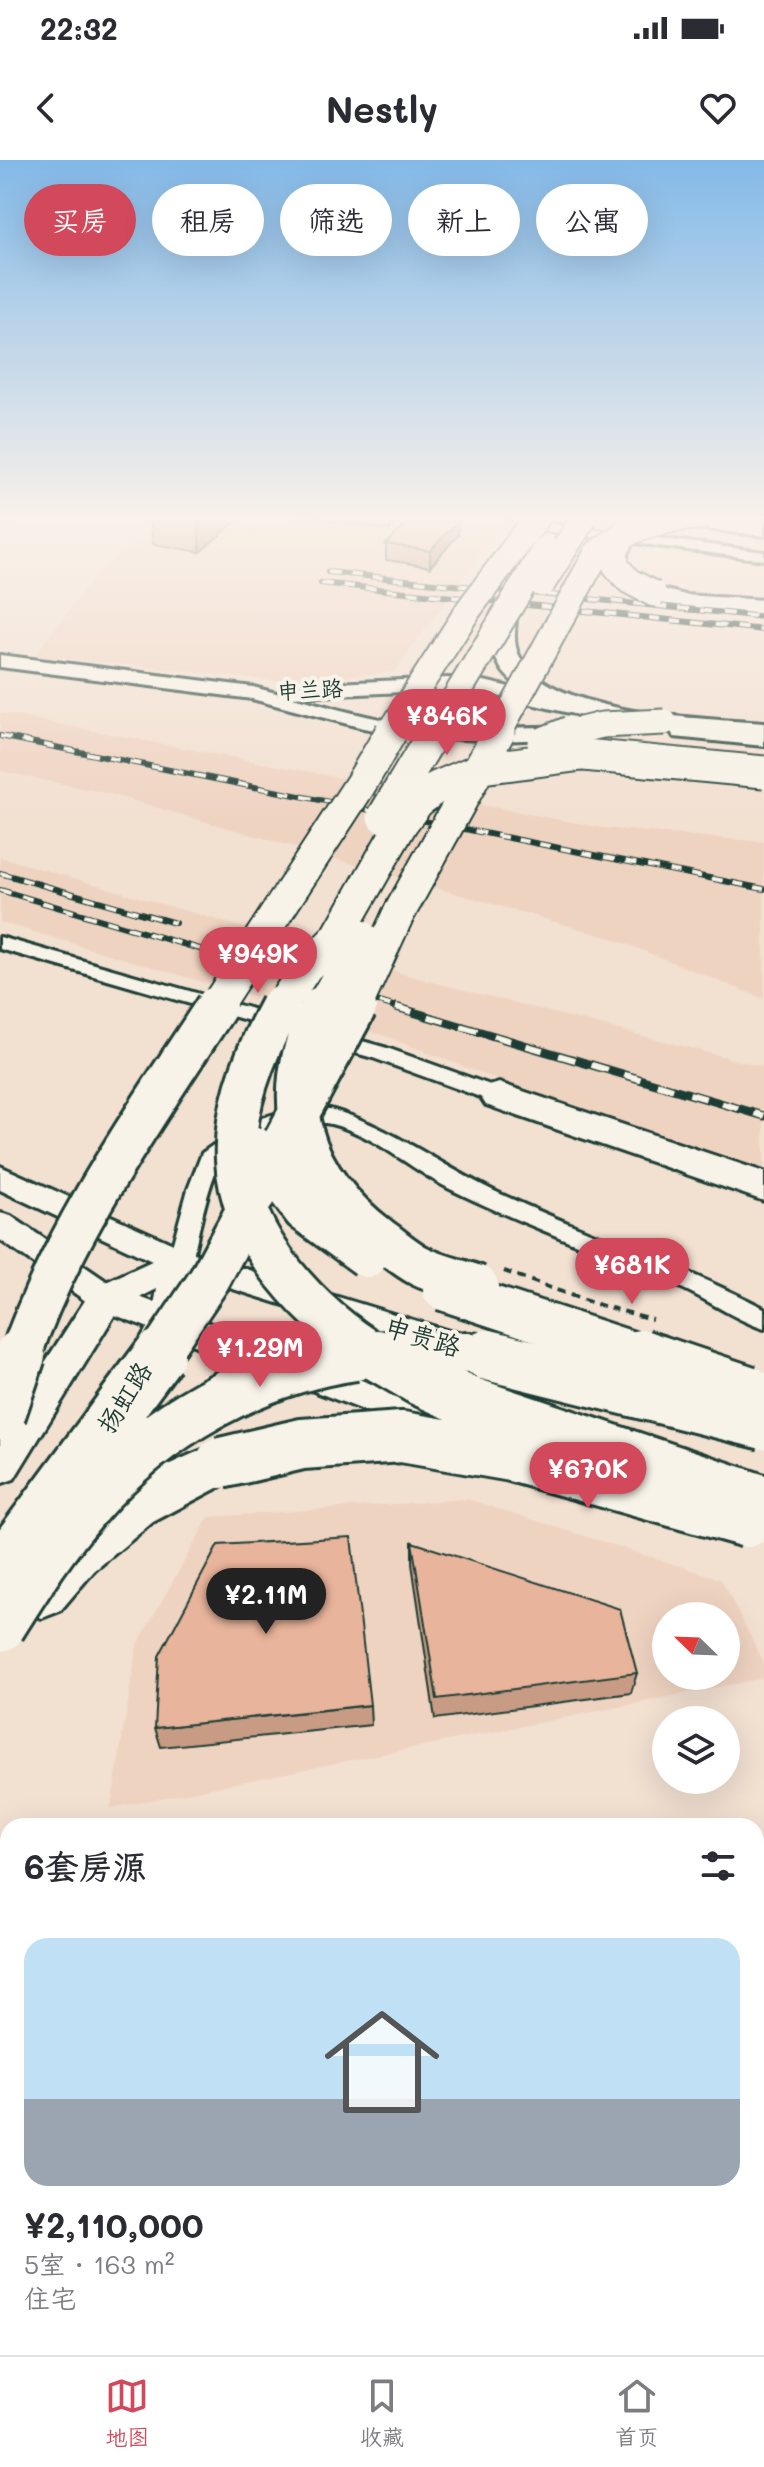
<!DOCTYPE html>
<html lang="zh">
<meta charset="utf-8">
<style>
:root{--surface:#fff;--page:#f2f2f3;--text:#2b2b33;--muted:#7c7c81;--line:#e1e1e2;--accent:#d1495b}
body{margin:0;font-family:Mali,"LXGW WenKai TC",sans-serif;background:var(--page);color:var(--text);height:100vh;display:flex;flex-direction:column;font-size:30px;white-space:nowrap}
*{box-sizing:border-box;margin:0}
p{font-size:26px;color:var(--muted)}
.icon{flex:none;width:44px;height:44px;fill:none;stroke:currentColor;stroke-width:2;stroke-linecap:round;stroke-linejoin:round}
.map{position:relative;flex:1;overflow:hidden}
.panel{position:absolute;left:0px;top:1658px;width:764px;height:538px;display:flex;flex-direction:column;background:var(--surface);border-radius:24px 24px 0 0;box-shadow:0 8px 32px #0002}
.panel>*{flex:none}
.hud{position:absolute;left:24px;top:24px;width:716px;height:72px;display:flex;gap:16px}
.needle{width:52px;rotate:293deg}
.fabs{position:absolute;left:652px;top:1442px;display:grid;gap:16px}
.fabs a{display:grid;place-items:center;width:88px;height:88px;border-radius:50%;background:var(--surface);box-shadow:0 8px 32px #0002;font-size:40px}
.price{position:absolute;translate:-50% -68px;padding:0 18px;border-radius:28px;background:var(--accent);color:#fff;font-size:26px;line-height:52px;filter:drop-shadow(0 2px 4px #0008)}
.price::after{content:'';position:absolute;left:50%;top:48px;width:24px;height:18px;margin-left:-12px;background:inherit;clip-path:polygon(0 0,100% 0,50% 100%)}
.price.on{background:#222;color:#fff}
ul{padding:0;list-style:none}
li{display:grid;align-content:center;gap:16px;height:424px;padding:0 24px}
li span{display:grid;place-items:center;height:248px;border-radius:24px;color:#555}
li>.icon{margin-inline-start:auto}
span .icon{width:144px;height:144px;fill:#fffc;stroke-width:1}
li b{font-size:34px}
h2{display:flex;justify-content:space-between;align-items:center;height:96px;padding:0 24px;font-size:34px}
.pill{padding:0 28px;border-radius:36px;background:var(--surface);box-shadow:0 8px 32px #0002;font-size:28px;line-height:72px}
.pill.on{background:var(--accent);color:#fff}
.status{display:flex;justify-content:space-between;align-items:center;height:56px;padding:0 40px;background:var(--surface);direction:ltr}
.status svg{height:22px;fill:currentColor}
header{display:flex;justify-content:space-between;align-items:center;height:104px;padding:0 24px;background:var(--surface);font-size:36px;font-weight:700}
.tab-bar{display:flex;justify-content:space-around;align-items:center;height:112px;border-top:2px solid var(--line);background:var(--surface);font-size:22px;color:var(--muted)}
.tab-bar a{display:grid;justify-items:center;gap:4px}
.tab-bar .on{color:var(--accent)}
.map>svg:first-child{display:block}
</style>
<div class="status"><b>22:32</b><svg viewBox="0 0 49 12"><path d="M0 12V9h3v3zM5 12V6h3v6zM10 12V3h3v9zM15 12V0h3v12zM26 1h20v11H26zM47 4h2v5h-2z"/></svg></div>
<header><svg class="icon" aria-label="back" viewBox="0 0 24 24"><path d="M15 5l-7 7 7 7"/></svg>Nestly<svg class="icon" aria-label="heart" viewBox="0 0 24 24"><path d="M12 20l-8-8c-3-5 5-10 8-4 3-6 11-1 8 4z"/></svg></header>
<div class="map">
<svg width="764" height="2195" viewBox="0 0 764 2195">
<rect width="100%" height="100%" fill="#f2e0d1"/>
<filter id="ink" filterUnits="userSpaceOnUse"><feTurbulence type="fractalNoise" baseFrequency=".0125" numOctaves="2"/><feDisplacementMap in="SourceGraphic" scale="16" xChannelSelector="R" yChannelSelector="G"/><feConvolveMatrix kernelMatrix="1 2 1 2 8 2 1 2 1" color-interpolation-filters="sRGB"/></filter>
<g filter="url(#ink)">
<path fill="#efd3c1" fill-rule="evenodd" d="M0 356H159L131 378 0 369Z
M168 356H485L498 365V372L394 512 276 521 35 495 97 413Z
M0 553 603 668 764 682V839L611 778 106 633 0 611Z
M0 697 425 820 764 907V1023L385 876 0 762Z
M467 1339 721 1419 764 1503V1518L111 1648 137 1485 209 1357ZM666 1456H726V1516H666Z
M764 1700V2195H293L295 2188H756V1701Z"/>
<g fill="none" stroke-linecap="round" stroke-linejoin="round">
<defs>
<path id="street" d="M506 356H522L551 364 764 392V400L551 372 524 366Z
M0 777 291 860 294 865 284 871 0 789Z
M327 871 387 888 507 931 510 936 507 941H491L373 898 320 883 317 878Z
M330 949C394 967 444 1009 505 1036 591 1075 680 1105 764 1148V1169C733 1159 706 1138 677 1126 601 1092 522 1065 448 1028 409 1008 375 975 331 964 296 956 245 975 221 1002 209 1017 197 1080 192 1101L189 1107 180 1110 171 1107 168 1101 188 1029 202 993 243 964 287 950Z
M200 2188H241L238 2195H198Z"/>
<path id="secondary" d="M677 356 764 366V376L671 365 669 361 671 357Z
M0 495 253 527 280 534 281 527 288 525 449 518 484 521 589 546 592 550 582 556 484 533 449 530 292 537C332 547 372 560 413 564 467 569 520 568 574 566L585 572 574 578 499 581 411 576 363 568 252 539 0 507Z
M682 566 764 574V586L674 577 671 572Z
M0 1006 191 1092 459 1174 464 1183 459 1192 447 1196 169 1109 0 1030Z
M0 1053 11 1056 118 1129 465 1259 470 1269 465 1279 452 1284 94 1147 0 1080Z
M0 1771 8 1774V1820L0 1817Z
M756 2095 764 2097V2151L756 2147Z"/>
<path id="primary" d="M180 1088 193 1091C206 1115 185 1168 172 1190L159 1195 146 1190 140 1180 151 1161 157 1129 119 1148 14 1319 0 1324V1272L93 1128Z"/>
<path id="highway" d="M713 356H764V366L724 363Z
M654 427 685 435 764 440V454L684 449 645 439 642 434 645 429Z
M504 446 513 448C522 461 505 481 526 506 569 556 701 558 764 563V579C693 574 556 571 506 515 501 510 497 501 494 494 486 480 486 461 495 448Z
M499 923 764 1012V1041L486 945 480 936 486 927Z
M221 1283 238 1289 245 1303 238 1317 153 1362 94 1411 60 1451 42 1458 24 1451 16 1435C48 1365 151 1307 221 1283Z"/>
</defs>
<use href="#street" stroke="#1f3d34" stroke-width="6"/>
<use href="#secondary" stroke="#1f3d34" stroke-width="6"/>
<use href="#primary" stroke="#1f3d34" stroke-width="6"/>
<use href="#highway" stroke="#1f3d34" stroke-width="6"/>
<path stroke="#1f3d34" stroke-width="4" stroke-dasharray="8 6" stroke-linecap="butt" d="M504 1111 592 1143 652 1159"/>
<use href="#street" fill="#f7f3e8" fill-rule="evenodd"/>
<use href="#secondary" fill="#f7f3e8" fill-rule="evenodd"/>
<use href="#primary" fill="#f7f3e8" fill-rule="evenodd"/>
<use href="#highway" fill="#f7f3e8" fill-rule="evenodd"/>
<defs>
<path id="rail-far1" d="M328 412 764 457
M321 423 764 470
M0 576 764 729
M0 713 175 763
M0 730 403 849"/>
<path id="rail" d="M396 847 764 956"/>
</defs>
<use href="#rail-far1" stroke="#1f3d34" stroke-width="6"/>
<use href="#rail" stroke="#1f3d34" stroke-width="9"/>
<use href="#rail-far1" stroke="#f7f3e8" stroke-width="4" stroke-dasharray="11" stroke-linecap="butt"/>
<use href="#rail" stroke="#f7f3e8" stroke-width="6" stroke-dasharray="17" stroke-linecap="butt"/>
<defs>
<path id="highway-bridge-far3" d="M632 360 616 390 615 405 629 421 654 434
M542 424 585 356
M389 574 469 449 538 356
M433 574 545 389
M498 574 597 393C631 365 667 358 710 356
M564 574 602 565 664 562"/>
<path id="highway-bridge-far2" d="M543 583 570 572
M552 592 764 612
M383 657 434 572
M214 849 360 625 391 572
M279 849 306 808 337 777 402 663 418 642 437 627 482 608 582 595
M320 849 361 776
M355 849 397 757 499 572"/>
<path id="highway-bridge-far1" d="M280 847C255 893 233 947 236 1000 240 1082 313 1157 380 1197
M321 847C275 940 299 1016 380 1078 393 1087 406 1099 420 1106 438 1115 459 1119 478 1126
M256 988 304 1051 367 1097
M443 1130 647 1197
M20 1197C63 1071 143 959 216 847
M157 1197 209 1120 356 847
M341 1197C395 1189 446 1188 500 1197"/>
<path id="highway-bridge" d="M377 1195 422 1221 469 1242 764 1341
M488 1195 764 1264
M641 1195 748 1231
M0 1254 20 1195
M221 1303 302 1284 402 1277 512 1296 747 1362
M0 1410 159 1195
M0 1466C27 1423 54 1380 88 1342 155 1265 254 1209 355 1195"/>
</defs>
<use href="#highway-bridge-far3" stroke="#1f3d34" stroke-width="29" stroke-linecap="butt"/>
<use href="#highway-bridge-far2" stroke="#1f3d34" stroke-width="35" stroke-linecap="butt"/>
<use href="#highway-bridge-far1" stroke="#1f3d34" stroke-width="46" stroke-linecap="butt"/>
<use href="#highway-bridge" stroke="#1f3d34" stroke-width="56" stroke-linecap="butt"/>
<use href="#highway-bridge-far3" stroke="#f7f3e8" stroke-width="25"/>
<use href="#highway-bridge-far2" stroke="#f7f3e8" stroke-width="31"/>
<use href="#highway-bridge-far1" stroke="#f7f3e8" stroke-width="40"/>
<use href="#highway-bridge" stroke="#f7f3e8" stroke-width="50"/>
</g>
<path fill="#c89b85" stroke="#1f3d34" stroke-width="2" d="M242 356 200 392 153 384 150 357Z
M293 356H403L390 370Z
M458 375 430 407 386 400V384Z
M412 1382 637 1513 631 1533 435 1559 412 1404Z
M370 1545 371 1565 161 1587 155 1568Z"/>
<path fill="#a27e6c" stroke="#1f3d34" stroke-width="2" d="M208 356H242L200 392 198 364Z
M390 356H403L390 370Z
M459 360 458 375 430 407V391Z"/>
<path fill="#e8b49b" stroke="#1f3d34" stroke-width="2" d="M151 356H208L198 364 150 357Z
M415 356H430L459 360 430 391 386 384Z
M351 1377 370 1545 155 1568 159 1496 218 1385Z
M412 1382 620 1449 637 1513 437 1539Z
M756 1764 764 1768V1777L756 1820Z
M311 2188H670L674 2195H309Z"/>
</g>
<linearGradient id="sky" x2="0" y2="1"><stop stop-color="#83b9e8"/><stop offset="0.54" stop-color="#f9f1ea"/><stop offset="1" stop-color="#f9f1ea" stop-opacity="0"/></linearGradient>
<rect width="764" height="663" fill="url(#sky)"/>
<g text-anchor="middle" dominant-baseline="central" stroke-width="8" stroke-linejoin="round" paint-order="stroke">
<g font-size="22" fill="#1f3d34" stroke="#f7f3e8">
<text transform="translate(310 529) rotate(-3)">申兰路</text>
</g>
<g font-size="26" fill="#1f3d34" stroke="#f7f3e8">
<text transform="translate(423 1176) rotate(17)">申贵路</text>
<text transform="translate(124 1237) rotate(-58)">扬虹路</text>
</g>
</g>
</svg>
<div class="fabs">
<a><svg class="needle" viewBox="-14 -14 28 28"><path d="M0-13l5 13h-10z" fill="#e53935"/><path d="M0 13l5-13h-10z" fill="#7c7c81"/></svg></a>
<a><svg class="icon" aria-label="layers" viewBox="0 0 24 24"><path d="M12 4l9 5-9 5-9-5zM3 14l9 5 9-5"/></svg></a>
</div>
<b class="price" style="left:447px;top:597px">¥846K</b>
<b class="price" style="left:258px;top:835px">¥949K</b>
<b class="price" style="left:632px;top:1146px">¥681K</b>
<b class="price" style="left:260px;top:1229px">¥1.29M</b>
<b class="price" style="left:588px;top:1350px">¥670K</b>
<b class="price on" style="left:266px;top:1476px">¥2.11M</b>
<div class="hud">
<a class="pill on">买房</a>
<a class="pill">租房</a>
<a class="pill">筛选</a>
<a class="pill">新上</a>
<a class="pill">公寓</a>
</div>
<section class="panel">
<h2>6套房源<svg class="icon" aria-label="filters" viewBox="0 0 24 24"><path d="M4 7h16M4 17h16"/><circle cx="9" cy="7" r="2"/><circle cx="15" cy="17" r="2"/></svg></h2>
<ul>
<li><span style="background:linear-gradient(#bfe0f5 65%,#9aa5b1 0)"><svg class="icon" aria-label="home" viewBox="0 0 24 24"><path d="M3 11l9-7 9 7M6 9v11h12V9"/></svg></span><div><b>¥2,110,000</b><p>5室 · 163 m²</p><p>住宅</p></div></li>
</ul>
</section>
</div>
<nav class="tab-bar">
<a class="on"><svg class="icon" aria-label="map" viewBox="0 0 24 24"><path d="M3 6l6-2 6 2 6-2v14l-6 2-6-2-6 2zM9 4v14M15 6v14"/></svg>地图</a>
<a><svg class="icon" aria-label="saved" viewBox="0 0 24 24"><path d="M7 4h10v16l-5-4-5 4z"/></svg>收藏</a>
<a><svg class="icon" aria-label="home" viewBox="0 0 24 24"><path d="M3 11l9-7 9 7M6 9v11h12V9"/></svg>首页</a>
</nav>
